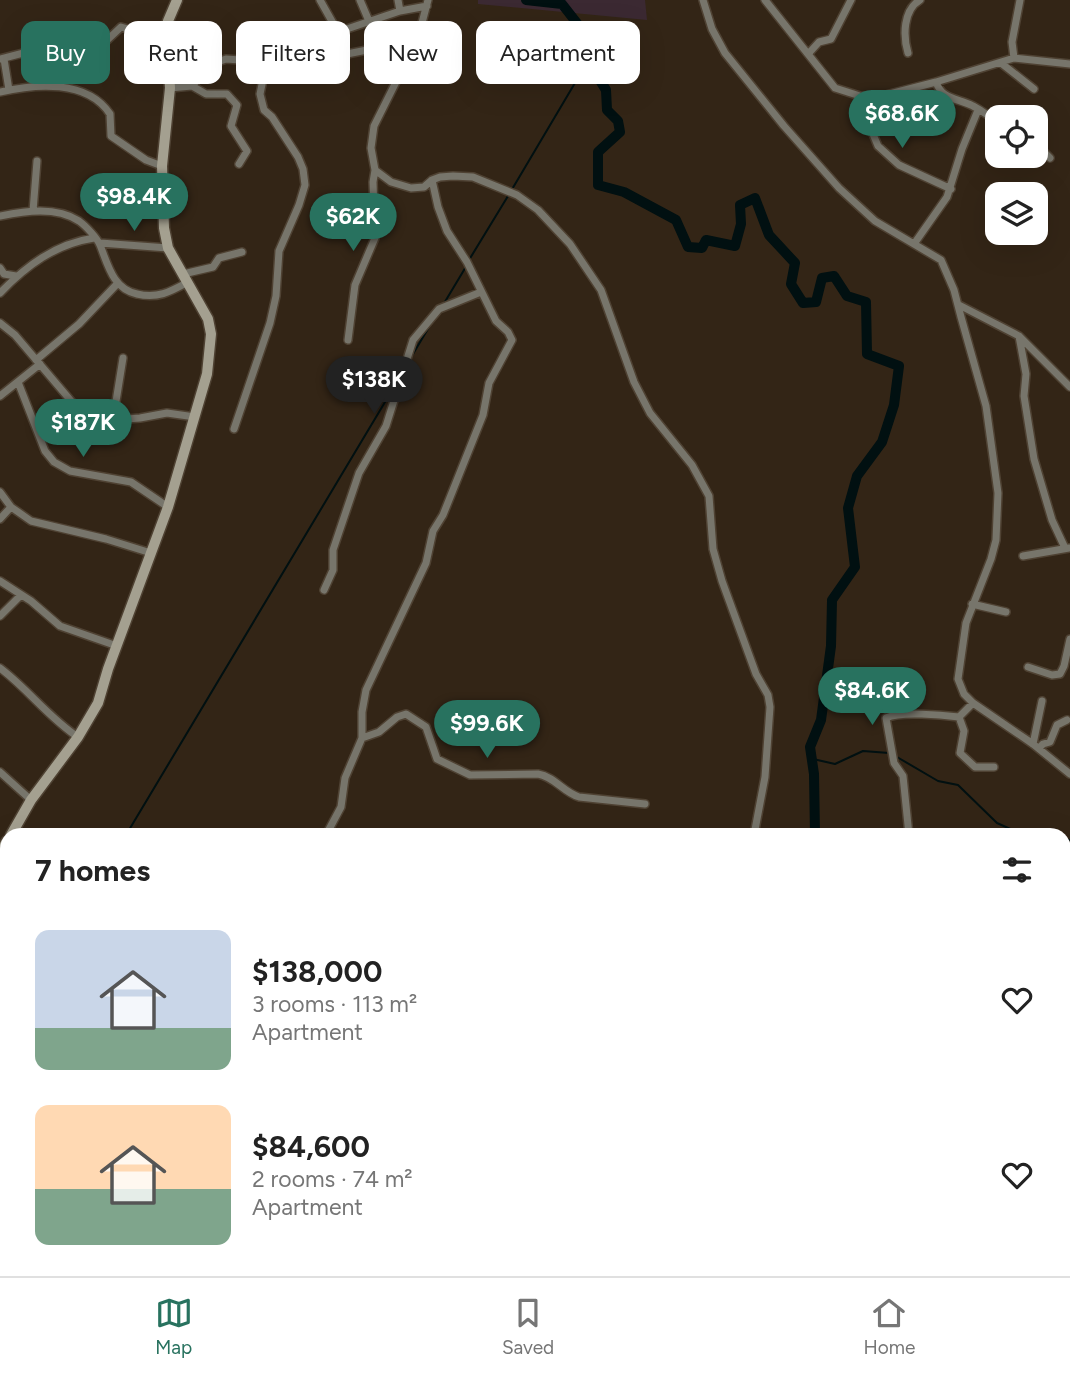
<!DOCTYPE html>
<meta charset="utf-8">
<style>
:root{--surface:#fff;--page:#f6f6f6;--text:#222;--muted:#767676;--line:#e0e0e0;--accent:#28725f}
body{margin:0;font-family:Figtree,sans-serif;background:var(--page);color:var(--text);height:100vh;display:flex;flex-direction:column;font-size:26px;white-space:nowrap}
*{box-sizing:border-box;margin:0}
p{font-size:23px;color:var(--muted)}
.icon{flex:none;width:38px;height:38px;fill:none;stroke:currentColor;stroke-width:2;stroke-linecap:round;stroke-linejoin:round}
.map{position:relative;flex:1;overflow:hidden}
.drawer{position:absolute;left:0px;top:828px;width:1071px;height:450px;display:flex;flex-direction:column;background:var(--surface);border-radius:21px 21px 0 0;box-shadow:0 7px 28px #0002}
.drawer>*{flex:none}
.hud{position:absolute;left:21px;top:21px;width:700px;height:63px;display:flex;gap:14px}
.buttons{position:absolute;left:985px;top:105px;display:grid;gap:14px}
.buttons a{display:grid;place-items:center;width:63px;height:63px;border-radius:14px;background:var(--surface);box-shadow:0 7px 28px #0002;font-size:35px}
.price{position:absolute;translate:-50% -60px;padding:0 16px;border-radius:24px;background:var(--accent);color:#fff;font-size:23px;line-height:46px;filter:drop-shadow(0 2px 4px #0008)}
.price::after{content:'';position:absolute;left:50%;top:42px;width:21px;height:16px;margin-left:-10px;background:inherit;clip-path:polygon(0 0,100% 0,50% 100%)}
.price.active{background:#222;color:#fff}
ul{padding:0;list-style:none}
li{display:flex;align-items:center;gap:21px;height:175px;padding:0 35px}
li span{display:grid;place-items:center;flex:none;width:196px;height:140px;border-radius:14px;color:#555}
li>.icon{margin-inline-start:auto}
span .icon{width:84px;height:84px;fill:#fffc;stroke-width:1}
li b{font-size:30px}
h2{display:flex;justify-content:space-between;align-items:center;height:84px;padding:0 35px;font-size:30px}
.chip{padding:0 24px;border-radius:14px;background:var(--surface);box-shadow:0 7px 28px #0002;font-size:24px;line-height:63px}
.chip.active{background:var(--accent);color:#fff}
.dock{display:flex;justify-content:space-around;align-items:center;height:98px;border-top:2px solid var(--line);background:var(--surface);font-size:19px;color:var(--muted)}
.dock a{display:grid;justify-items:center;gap:4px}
.dock .active{color:var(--accent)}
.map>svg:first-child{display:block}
</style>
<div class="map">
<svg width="1070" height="1276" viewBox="0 0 1070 1276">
<rect width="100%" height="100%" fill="#332516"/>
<path fill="#3b2932" d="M478 0H645L647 20 478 4Z"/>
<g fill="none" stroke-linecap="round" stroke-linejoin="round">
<path stroke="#011011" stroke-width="2" d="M511 191 588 61
M469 260 508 196
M443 305 467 265
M410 359 432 322
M897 757 938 781 958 785 997 823 1024 835
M813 759 835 764 863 751 889 753
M126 835 397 382
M1064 839 1070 840
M0 1045 7 1033"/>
<path stroke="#011011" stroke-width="10" d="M526 0 562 4 580 27 588 61 606 90 607 110 618 121 620 132 598 152V185L624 192 676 220 688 247 702 248 706 240 735 246 741 224 740 205 755 198 769 235 795 263 791 284 803 303 816 302 822 278 834 276 847 296 866 302 867 354 899 366 894 405 882 442 857 476 848 508 855 567 832 600 831 646 821 720 810 747 814 774 815 835
M809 1270 825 1276"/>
<defs>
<path id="street" d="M320 0 338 32 400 11 427 6
M360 0 369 21
M398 0 400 11
M428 0 418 38 374 126 371 148 375 170 391 182 411 188 424 187 432 180 440 177 453 176 473 177 517 195 538 210 570 244 601 290 634 382 650 413 692 465 709 496 713 549 722 581 756 674 768 695 770 707 765 777 754 835
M703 0 712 29 725 53 784 126 839 188 875 221 941 260 954 290 961 317 986 406 998 493 996 540 991 559 966 623 958 679 964 694 973 703 1033 744 1070 774
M765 0 835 88 860 96 878 97 936 82 1014 58 1070 64
M809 53 819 42 831 39 851 0
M908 53C903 36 903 10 920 0
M1014 58 1012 42 1020 0
M0 59 54 45 97 46 102 45 121 27 156 37 167 38
M4 59 9 90
M1001 63 1034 89
M936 82C942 100 958 98 973 106 981 110 989 117 998 121
M192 86 206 94H227L237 105 231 126 247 151 239 164
M170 88 192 86 212 64 226 59 240 60 275 72 293 65 312 67 329 63 342 55 392 45 414 48
M0 92C35 84 87 79 110 114L111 136 146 160 162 166
M878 97 870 127 878 146 899 165 951 189
M1036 144 1050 158
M33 211 37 161
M0 216C25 211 56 206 79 221 86 226 97 238 100 245 108 265 113 289 137 294 157 299 170 292 188 282
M100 243 168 248
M914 244 947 197 962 149 978 110
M0 268 4 274 16 276
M183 274 213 267 219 258 242 252
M0 293C26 266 55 244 94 238
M959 305 1019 336 1070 387
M0 323 15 335 83 415 113 420 140 418 167 413 195 417
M1019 336 1026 374 1024 396 1034 459 1052 520 1065 548
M348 340 355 285 375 238 373 182 375 170
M36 360 79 324 117 284
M18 382 45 451 54 462 70 471 131 482 168 507
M0 396 40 364
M113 420 123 358
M234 429 270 323 276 296 279 251 299 205 305 185 303 169 298 157 272 117 264 110 260 94 265 70
M0 492 11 507 31 521 106 539 151 553
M0 519 11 507
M1023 556 1069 548
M0 581 31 601 60 626 117 646
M324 590 333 570V550L359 473 386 426 413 340 439 309 481 292
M972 604 1006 612
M0 616 21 595
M1028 667 1052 675 1060 674 1064 666 1070 639
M0 668C28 689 49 718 78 737
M959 717 964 731 960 753 975 767H994
M362 738 379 732 397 717 406 714 426 727 437 759 470 775 538 774C555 777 563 792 579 797L645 804
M1033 744 1042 701
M1039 748 1043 744 1050 742 1057 725 1067 720
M0 772 31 800
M326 835 341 807 345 778 362 738V712L366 690 426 563 433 531 443 515 483 415 489 383 512 340 508 332 496 321 467 262 447 231 438 207 432 180
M909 835 903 776 894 763 886 718C900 711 943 715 959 717L973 703
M0 859C8 875 3 893 0 910
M1064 895 1070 899
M1064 944 1070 947
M1064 1062 1070 1048
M0 1068 7 1080
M1064 1216 1070 1209
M30 1270 32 1276
M267 1270 268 1276
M603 1276 604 1270
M683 1276V1270
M1003 1276V1270"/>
<path id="secondary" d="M11 835 31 800 78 737 98 703 108 669 168 507 207 374 211 334 208 319 168 248 164 228 162 166 170 88 167 38 168 21 177 0
M0 853 7 841"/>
</defs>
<use href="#street" stroke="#4f4233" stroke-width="10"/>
<use href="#secondary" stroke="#4f4233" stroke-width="13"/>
<use href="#street" stroke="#77756b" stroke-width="7"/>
<use href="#secondary" stroke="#a4a090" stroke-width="10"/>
</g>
</svg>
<div class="buttons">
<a><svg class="icon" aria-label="locate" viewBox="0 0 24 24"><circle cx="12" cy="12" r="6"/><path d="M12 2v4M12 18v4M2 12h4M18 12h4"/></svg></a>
<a><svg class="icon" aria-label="layers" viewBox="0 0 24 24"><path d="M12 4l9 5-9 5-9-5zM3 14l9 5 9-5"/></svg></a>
</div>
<b class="price" style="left:902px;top:150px">$68.6K</b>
<b class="price" style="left:134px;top:233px">$98.4K</b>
<b class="price" style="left:353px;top:253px">$62K</b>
<b class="price active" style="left:374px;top:416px">$138K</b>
<b class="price" style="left:83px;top:459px">$187K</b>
<b class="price" style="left:872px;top:727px">$84.6K</b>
<b class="price" style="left:487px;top:760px">$99.6K</b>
<div class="hud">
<a class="chip active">Buy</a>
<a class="chip">Rent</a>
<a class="chip">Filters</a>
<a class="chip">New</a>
<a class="chip">Apartment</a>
</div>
<section class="drawer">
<h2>7 homes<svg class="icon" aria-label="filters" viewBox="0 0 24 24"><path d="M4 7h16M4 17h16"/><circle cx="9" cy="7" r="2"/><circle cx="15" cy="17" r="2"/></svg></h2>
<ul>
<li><span style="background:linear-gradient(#c9d6e8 70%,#7fa58c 0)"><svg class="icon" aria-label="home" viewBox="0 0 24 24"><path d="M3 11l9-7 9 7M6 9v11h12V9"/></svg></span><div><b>$138,000</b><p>3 rooms · 113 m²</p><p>Apartment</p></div><svg class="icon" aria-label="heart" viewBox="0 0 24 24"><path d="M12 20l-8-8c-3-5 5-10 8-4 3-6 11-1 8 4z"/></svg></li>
<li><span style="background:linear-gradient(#ffd9b3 60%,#7fa58c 0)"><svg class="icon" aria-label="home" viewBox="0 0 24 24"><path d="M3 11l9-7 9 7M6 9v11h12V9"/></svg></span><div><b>$84,600</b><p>2 rooms · 74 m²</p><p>Apartment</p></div><svg class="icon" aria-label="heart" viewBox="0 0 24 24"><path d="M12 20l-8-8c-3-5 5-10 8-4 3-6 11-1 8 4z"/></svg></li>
</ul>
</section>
</div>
<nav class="dock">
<a class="active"><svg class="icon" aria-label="map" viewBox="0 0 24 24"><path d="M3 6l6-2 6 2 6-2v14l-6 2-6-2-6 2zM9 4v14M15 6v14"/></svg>Map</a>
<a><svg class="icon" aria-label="saved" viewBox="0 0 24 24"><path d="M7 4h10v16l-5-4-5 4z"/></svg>Saved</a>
<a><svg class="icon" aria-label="home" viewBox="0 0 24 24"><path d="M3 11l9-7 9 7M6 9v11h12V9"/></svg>Home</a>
</nav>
